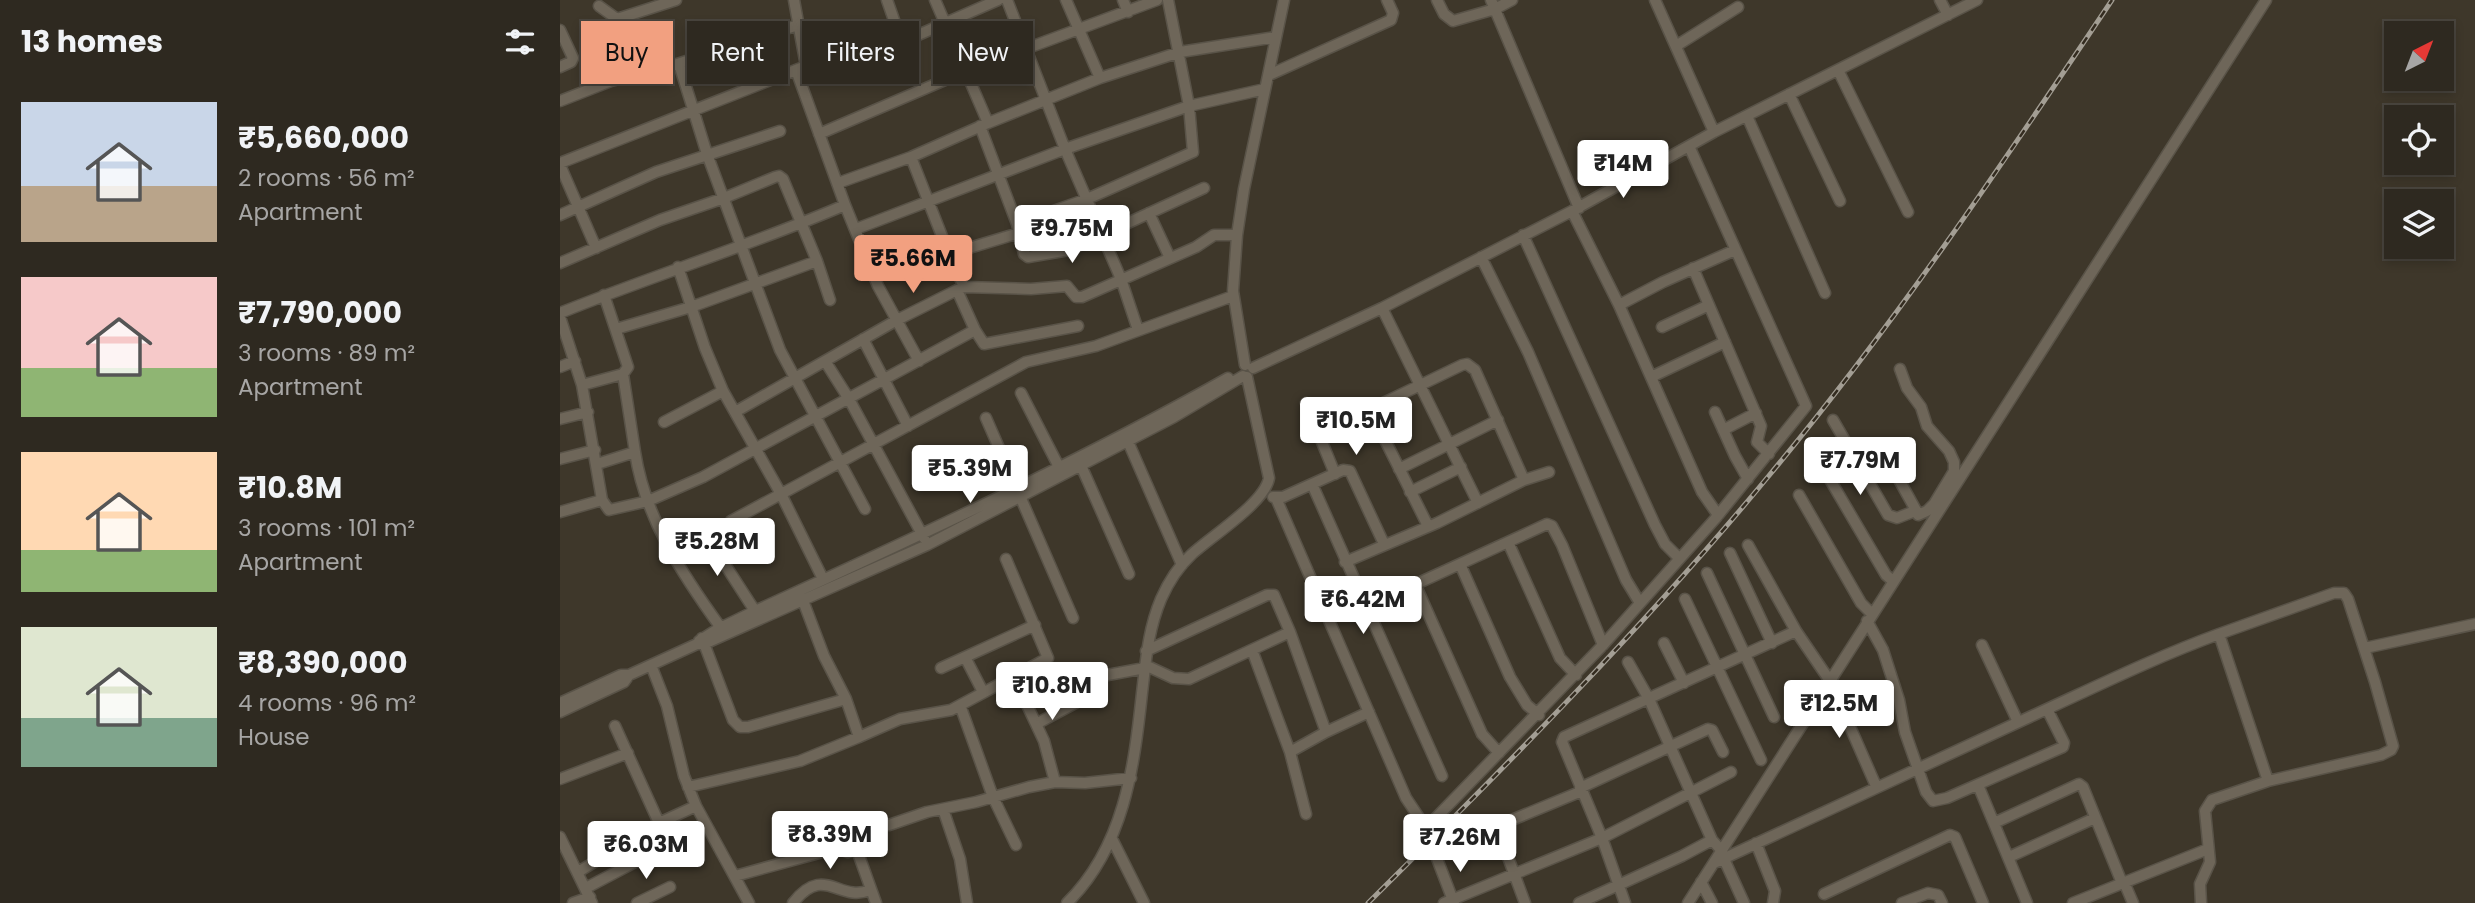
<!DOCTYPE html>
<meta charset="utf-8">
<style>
:root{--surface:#2e2920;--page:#363129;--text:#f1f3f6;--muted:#a7a6a5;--line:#49453e;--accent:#f2a080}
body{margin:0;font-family:Poppins,sans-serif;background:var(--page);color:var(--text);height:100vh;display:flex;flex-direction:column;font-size:26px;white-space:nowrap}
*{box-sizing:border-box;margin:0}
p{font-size:23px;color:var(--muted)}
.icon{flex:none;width:38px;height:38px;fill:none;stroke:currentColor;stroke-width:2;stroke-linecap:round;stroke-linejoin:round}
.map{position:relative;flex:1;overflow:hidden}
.drawer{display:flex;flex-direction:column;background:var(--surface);width:560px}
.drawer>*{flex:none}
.hud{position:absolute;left:21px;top:21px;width:665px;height:63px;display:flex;gap:14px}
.needle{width:46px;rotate:42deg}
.buttons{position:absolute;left:1824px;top:21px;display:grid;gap:14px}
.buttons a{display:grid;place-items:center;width:70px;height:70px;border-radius:0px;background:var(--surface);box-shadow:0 4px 10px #0003,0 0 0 2px var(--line);font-size:35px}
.price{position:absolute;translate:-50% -60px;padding:0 16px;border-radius:7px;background:#fff;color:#222;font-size:23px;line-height:46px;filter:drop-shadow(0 2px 4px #0008)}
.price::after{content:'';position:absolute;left:50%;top:42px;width:21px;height:16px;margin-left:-10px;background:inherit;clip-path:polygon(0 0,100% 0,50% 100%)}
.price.on{background:var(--accent);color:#111}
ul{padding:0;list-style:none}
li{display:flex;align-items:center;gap:21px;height:175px;padding:0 21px}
li span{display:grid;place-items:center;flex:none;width:196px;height:140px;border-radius:0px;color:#555}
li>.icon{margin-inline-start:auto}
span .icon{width:84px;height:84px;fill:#fffc;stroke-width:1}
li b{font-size:30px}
h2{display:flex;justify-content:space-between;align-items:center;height:84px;padding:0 21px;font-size:30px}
.tag{padding:0 24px;border-radius:0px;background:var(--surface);box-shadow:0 4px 10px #0003,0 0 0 2px var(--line);font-size:24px;line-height:63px}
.tag.on{background:var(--accent);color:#111}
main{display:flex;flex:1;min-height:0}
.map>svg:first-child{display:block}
</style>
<main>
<section class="drawer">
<h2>13 homes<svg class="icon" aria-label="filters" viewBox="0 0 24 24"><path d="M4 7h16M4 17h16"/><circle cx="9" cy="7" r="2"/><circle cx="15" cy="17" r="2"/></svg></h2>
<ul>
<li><span style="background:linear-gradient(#c9d6e8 60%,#b9a48a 0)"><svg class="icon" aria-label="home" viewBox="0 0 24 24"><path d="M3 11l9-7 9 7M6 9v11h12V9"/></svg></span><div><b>₹5,660,000</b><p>2 rooms · 56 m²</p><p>Apartment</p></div></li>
<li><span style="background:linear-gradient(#f6c9c9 65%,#8fb573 0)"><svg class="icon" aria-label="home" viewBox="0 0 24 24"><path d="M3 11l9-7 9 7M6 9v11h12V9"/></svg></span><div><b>₹7,790,000</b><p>3 rooms · 89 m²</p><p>Apartment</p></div></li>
<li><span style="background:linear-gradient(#ffd9b3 70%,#8fb573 0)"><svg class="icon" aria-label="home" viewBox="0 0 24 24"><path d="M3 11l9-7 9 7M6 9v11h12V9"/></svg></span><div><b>₹10.8M</b><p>3 rooms · 101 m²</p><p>Apartment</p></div></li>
<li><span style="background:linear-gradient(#dfe7d0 65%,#7fa58c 0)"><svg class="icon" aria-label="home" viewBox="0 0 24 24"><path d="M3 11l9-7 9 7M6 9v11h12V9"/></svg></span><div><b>₹8,390,000</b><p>4 rooms · 96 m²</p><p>House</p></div></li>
</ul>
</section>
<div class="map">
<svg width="1915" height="903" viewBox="0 0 1915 903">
<rect width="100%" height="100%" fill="#3e372a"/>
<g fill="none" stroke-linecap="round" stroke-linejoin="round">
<defs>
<path id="minor" d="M327 0 342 43
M375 0 428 123
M447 0 505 149 561 279 578 330
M506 0 540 78
M563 0 568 12
M877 0 884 14 893 21 935 9 952 0
M931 0 1019 208
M1095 0 1154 132
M1380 0 1388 15
M39 6 57 19 75 74
M57 19 116 0
M0 30 13 58 11 62 0 67
M1116 46 1178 7
M119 64 147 154 220 350 305 509
M246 66 300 44H306L317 53 438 0
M1278 70 1348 212
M709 75 831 20 833 13 827 0
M1229 94 1280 201
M0 101 51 81 108 67 238 25
M1187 116 1265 293
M420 126 457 224 464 254 468 257 509 250 644 188
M259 134 406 71 597 0
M351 157 389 254 459 233
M0 163 246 66 234 0
M0 165 36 248
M278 183 351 157 428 123 540 78 620 52 716 37
M285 205 318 286 359 361
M1012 211 1059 305 1142 492 1158 515
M589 213 610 258
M0 215 96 172 220 131
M457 224 527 199 633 152 629 106 608 0
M296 229 505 149 629 106 705 89
M963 235 1095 525 1105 544 1119 558
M389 254 404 287
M921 257 968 352 1066 580 1080 603
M257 261 270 300
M0 263 100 220 164 198 215 177 219 176 223 179 257 261 131 307 56 329
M118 267 145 348 163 391 221 494 263 579
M1133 268 1201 426 1197 442 1209 454
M44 295 68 367 63 374
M1059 305 1103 282 1175 250
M822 308 918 503
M0 313C94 275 192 245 285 205L236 70
M0 317 22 385 42 500 49 510 88 501 143 477 415 330 397 290
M1102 327 1149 305
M415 330 424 344 518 326
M303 339 348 426
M265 361 289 399 364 538
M685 365 673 291 677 235 684 189 724 0
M0 367 15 361
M693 368 822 308 1012 211 1154 132 1417 0
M1340 369 1347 388 1361 407 1367 426 1389 451 1394 462V471L1374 504 1367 511 1358 515
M1091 377 1165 342
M22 385 63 374 75 452
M461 393 499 467
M746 403 775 474
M175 412 337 320 397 290 404 287 471 289 507 286 516 297H522L636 247 654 235H677
M1155 412 1175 456 1188 479
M426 418 513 618
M0 419 28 412
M1273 420 1328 515 1337 518 1355 511
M104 422 163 391
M1163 430 1196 413
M566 437 622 565
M1321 447 1358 514
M0 459 35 450
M519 461 569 574
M37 464 75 452C85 518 122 574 161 628
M1262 466 1326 575 1333 581
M839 469 938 420
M752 484 882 776
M850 492 901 467
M1239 495 1301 603 1312 614
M713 497H723L783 470 790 471 824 544
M716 498 846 798 860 819 869 825 1043 645 1155 519 1246 406 1129 146
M0 512 42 500
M171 521 466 362 536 346 673 296
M868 526 813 416V410L821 404 902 365 907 364 915 370 964 480
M142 529 195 611
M948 542 1000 658 1016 675
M1188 545 1236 631 1270 681 1316 786
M1170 553 1212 643
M785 562 877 523 964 480 989 472
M900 564 950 677 967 705 979 715
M1147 573 1214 717
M855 584 922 734 939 753
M242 598 264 656 286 699 299 737 340 719 391 710 488 658 446 559
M1125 599 1201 760
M806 607 987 524 992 526 1002 545 1043 645
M1307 621 1323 650 1339 700 1345 732 1366 792 1373 801 1387 798 1503 747 1504 743 1487 709
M142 638 173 720 180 727H188L286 699
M139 641 158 629 195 611C355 538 515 464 668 378
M1104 643 1124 683
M1422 645 1458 722
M1805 648 1915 624
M692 650 730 752 746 814
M586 651 707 595H714L730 632 766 732
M405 657 423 692
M1068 662 1089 699 1152 840 1162 851
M91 665 107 706 124 776 136 806 189 903
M585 665 613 678 629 679 730 632
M381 668 475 625
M453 675 484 741 495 782
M0 703 61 675H69L137 644H144L367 545 614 417 683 376
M400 705 433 797 456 845
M0 712 64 682 69 675
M476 724 521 700 523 696 522 683 526 679 585 668
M55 726 99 823
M730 752 766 732 809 712
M0 779 68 753
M1418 785 1467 903
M128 787 240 761 299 737
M1020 788 1148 729 1152 730 1163 752
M383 809 400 859 407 903
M1434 823 1519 784 1523 787 1562 883
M329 825 367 812 416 802 469 787 495 782 525 783 571 778
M936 825 965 903
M0 837 32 903
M552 839 584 903
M1196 843 1215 891 1213 903
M1449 857 1535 818
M1164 859 1184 903
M1154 863C1260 813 1367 764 1474 715 1535 687 1596 657 1659 634L1708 781
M18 872 99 823 136 806
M175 876 259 853 262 848 263 834 274 830 282 850 288 852 295 850 298 853 316 903
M1141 882 1152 903
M1564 882 1573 903
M26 888 94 852
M1264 894 1390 835 1395 837 1423 903
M13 903 30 897
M77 903 110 887
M233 903C264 863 279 903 310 890
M507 903C564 847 574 768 582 693 586 660 588 630 601 599 608 583 618 567 631 555 650 537 705 503 709 478L687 377
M884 903 1042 838 1171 772
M894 903 876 856 879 850 1022 791
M1019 903 1122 856 1152 840
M1065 903 1042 838 1002 742 1004 737 1236 631
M1128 903 1706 0
M1342 903 1368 893 1378 895 1382 903
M1513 903 1648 849
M1641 903 1640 884 1650 862 1645 811 1652 800 1708 781 1821 755 1831 750 1833 746 1815 682 1788 599 1784 593H1774L1659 634"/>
</defs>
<use href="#minor" stroke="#595348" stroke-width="13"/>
<use href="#minor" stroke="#6e6659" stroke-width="10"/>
<defs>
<path id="rail" d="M808 903C946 766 1083 628 1207 478 1333 327 1443 163 1552 0"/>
</defs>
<use href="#rail" stroke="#a39e94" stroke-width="5"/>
<use href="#rail" stroke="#342c20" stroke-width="2.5" stroke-dasharray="8" stroke-linecap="butt"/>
</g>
</svg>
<div class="buttons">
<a><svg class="needle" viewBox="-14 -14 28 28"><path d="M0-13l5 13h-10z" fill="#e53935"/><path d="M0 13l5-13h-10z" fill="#a7a6a5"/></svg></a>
<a><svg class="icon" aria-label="locate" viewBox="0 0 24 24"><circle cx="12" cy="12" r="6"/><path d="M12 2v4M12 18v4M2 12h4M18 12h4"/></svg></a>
<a><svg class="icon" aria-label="layers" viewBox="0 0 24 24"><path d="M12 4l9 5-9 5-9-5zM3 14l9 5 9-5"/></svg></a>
</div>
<b class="price" style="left:1063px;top:200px">₹14M</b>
<b class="price" style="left:512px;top:265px">₹9.75M</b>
<b class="price on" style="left:353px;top:295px">₹5.66M</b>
<b class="price" style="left:796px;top:457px">₹10.5M</b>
<b class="price" style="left:1300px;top:497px">₹7.79M</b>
<b class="price" style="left:410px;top:505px">₹5.39M</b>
<b class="price" style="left:157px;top:578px">₹5.28M</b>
<b class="price" style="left:803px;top:636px">₹6.42M</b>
<b class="price" style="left:492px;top:722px">₹10.8M</b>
<b class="price" style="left:1279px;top:740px">₹12.5M</b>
<b class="price" style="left:270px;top:871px">₹8.39M</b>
<b class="price" style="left:900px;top:874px">₹7.26M</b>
<b class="price" style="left:86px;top:881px">₹6.03M</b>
<div class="hud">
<a class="tag on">Buy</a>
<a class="tag">Rent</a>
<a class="tag">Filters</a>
<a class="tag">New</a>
</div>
</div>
</main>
